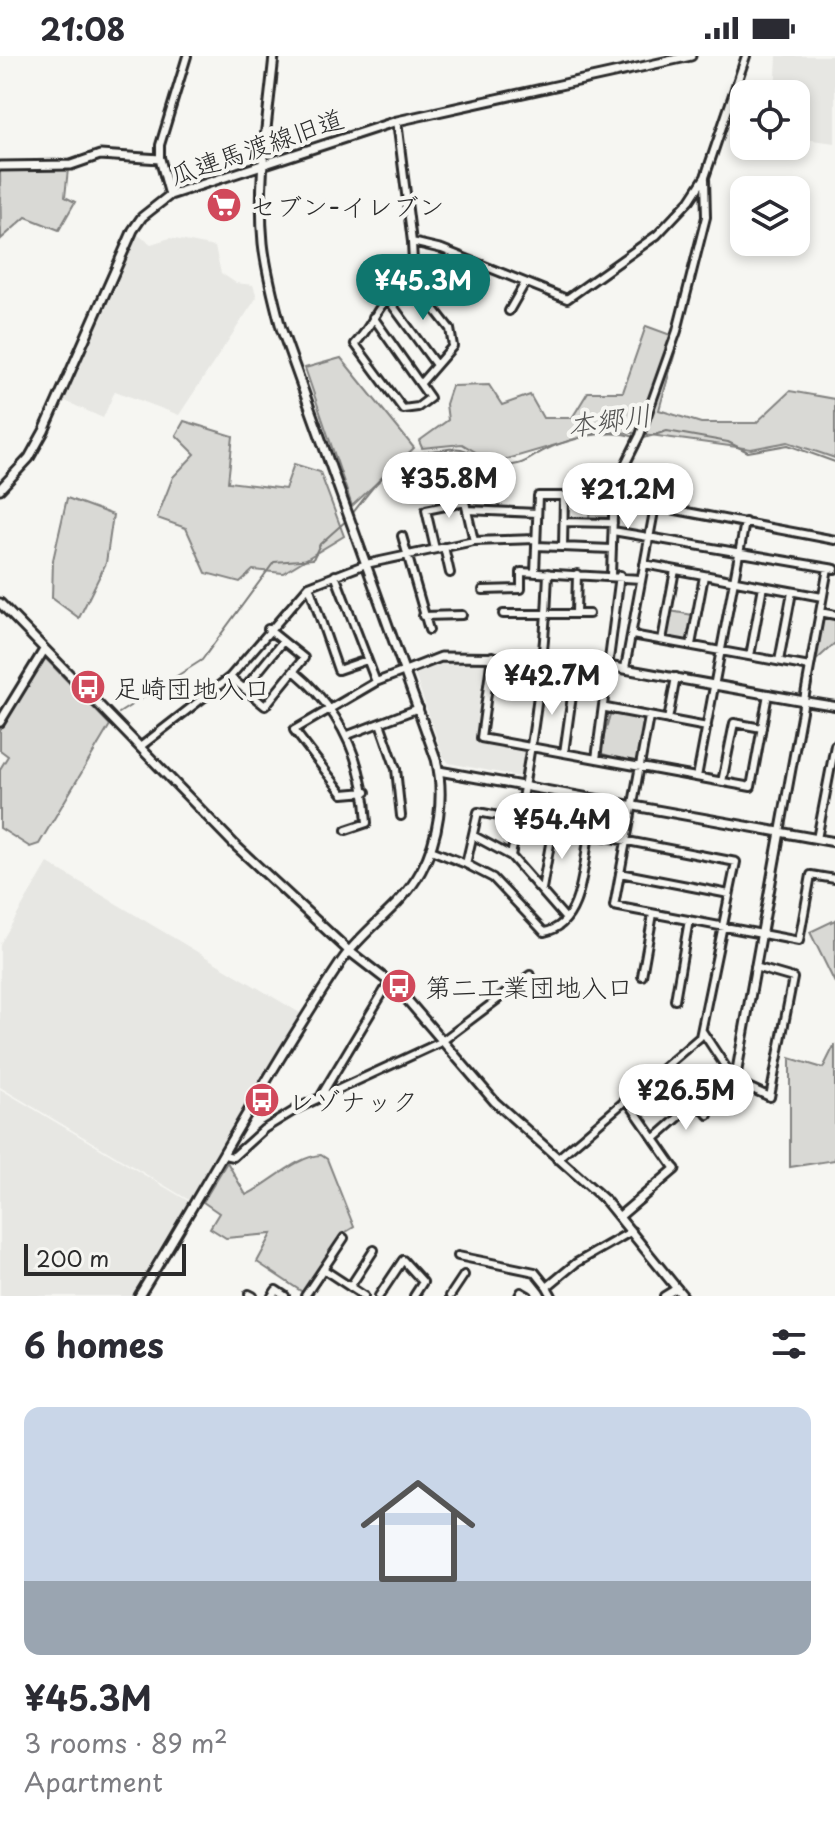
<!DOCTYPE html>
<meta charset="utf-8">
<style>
:root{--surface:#fff;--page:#f7f7f7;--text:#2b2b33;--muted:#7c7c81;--line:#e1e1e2;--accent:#0f766e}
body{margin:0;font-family:"Playpen Sans","Klee One",sans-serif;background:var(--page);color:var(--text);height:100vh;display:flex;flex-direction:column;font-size:30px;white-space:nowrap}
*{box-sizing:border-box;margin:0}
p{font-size:26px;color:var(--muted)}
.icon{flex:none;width:44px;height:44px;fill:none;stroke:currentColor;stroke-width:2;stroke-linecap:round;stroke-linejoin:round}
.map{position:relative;height:1240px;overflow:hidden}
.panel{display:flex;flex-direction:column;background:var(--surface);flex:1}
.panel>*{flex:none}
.controls{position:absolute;left:730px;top:24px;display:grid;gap:16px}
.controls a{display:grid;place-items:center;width:80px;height:80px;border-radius:16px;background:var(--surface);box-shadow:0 4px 12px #0003;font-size:40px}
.scale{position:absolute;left:24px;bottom:20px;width:162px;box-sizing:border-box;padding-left:8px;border:4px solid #2b2b2b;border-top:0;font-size:22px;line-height:28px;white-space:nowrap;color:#2b2b2b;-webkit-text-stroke:6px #f6f6f2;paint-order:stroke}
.price{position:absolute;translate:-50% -68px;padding:0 18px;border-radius:28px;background:#fff;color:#222;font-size:26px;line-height:52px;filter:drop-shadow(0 2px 4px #0008)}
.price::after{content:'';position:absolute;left:50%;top:48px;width:24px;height:18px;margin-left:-12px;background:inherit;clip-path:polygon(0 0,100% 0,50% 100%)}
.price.current{background:var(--accent);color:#fff}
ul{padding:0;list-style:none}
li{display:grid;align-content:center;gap:16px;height:424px;padding:0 24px}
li+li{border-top:2px solid var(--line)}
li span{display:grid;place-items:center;height:248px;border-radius:16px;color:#555}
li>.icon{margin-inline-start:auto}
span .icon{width:144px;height:144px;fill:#fffc;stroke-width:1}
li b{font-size:34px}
h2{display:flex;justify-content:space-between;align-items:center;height:96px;padding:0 24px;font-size:34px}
.status{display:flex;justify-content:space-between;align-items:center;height:56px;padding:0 40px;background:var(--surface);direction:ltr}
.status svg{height:22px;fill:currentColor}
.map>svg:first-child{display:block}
</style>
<div class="status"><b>21:08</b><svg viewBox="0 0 49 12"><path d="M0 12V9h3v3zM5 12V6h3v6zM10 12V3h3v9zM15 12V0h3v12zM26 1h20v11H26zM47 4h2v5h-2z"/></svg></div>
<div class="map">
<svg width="835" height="1240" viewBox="0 0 835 1240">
<rect width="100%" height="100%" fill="#f6f6f2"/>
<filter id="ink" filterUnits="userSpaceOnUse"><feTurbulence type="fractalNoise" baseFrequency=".0125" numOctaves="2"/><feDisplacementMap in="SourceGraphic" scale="16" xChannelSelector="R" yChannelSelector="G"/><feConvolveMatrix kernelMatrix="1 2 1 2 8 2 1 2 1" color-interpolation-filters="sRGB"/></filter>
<g filter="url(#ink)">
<path fill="#e7e7e3" d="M777 0H835V87L796 82V38H775Z
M138 179 151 188 170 182 215 191 221 217 236 227 253 229 257 241 179 359 115 335 103 362 63 344 133 181Z
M443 605 488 608 477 684 526 693 525 718 521 721 449 707 443 700 415 619Z
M48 807 300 957 189 1144 0 1031V888Z
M0 1033 188 1145 131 1240H0Z"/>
<path fill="#d9d9d5" stroke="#828280" stroke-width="2" d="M68 113 65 141 75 146 59 174 26 161 1 183 0 114Z
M646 270 679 282 659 354 701 367H756L790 335 835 343V402L788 386 751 393 636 377 600 376 494 407 462 388 422 392 419 385 448 364 446 348 452 330 489 329 502 349 530 339 543 362H572L588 336H623Z
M341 302 414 392 352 450 305 312Z
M184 365 233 380 228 426 285 433 294 408 320 416 344 480 283 517 253 514 240 526 206 517 186 472 157 462 173 421 195 398 176 379Z
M591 430 610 433V463H589Z
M67 442 113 459 106 507 79 562 52 542 53 504Z
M670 555 693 559 688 585 666 581Z
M823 559 835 561V587L814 606Z
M44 601 110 669 39 788 30 791 0 772V713L8 700 0 694V674Z
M611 655 644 662 638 704 635 707 599 697Z
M835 864V927L810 876Z
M835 988V1104L790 1111V1002L823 1012Z
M321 1099 327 1103 354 1171 341 1179 304 1237 257 1206 272 1178 226 1182 210 1172 219 1157 203 1146 227 1106 246 1139C270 1128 296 1100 321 1099Z"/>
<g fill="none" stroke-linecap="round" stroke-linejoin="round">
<path stroke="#7a7a78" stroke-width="2" d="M641 383 667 375 728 386 748 396 788 389 835 406
M352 458C378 425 396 396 442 394 448 393 456 392 461 393 485 399 487 416 518 408 528 406 536 398 545 394 570 382 608 372 635 381
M119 657 202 604 274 506 313 503 320 488 348 463"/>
<defs>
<path id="minor" d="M397 65 412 186 442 193 567 243 657 179 690 144 705 121 746 0
M160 103V89L187 0
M414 227 450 273 453 290 420 328
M387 242 436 309
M509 255 525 227
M373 261 430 342 418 351 403 353 355 288C381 260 374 242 414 227L412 186
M467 454 537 457
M564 466 613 467
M613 475 835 513
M402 480 429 574
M536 490 612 493
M444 491 450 517
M435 493 426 454 465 446 474 485
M644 508 822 541
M535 517 538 440H564L563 491
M335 519 376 626
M611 519 614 431 640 379 677 275 706 161 705 123
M309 530 338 614 367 604
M483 534 521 533V516L641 523
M820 556 835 559
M576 557 577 518
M503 558H589
M423 560 462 559
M632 579 810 611
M662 584 675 514
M691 589 704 520
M492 600 481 682 751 731 768 638
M750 600 763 530
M779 605 792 536
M625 612 655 450 835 484
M294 615C341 654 364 706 367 767L346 774
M230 621 265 650 304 602 268 573
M244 633 283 585
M804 645 835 650
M606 652 707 671
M649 661 614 850 799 885 811 819 835 823
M668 664 676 621
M380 667 396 713 401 760
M348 679 419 652
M140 691 230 621 309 530 366 508 474 485 536 483
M564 697 577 604
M596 703 620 519
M697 721 745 466
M722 726 734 667 762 672
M366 736 343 738 294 674 376 626 405 615
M780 776 828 512
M474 780 511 800 566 863
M817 783 835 689
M431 794 466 808
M511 800C530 705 545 613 548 517
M620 817 729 838
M542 833 553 771
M642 920 653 858
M675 944 689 864
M702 975 735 1025 770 1041 793 922 755 911
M669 1008 708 1059
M655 1020 670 1040
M322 1038 390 925
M627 1044 675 1113
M654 1083 697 1045
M224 1099 233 1101 264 1073 300 1051 441 986 530 919
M557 1103 700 981 736 806 478 756 466 808 493 822 544 876C583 870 583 809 589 778
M458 1200 535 1216 547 1231
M323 1213 364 1240
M350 1231 374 1194
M249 1238 253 1240
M272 1240 276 1234 285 1240
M305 1240 344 1182
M379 1240 403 1204 423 1226 414 1240
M450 1240 464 1219
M519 1240 521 1236 528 1240
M552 1240 547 1231 576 1207 632 1175
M664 1240 677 1232"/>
<path id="tertiary" d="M0 110 71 109 100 99 160 103 170 139
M0 433 29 402 44 375 133 174 142 161 170 139 397 65 691 0
M0 547 235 789 349 895 397 932 495 1046 605 1144 683 1240
M405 615 441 601 563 602 804 645
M0 666 44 594
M439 715 835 786
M735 1025 780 776
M620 1160 675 1113
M139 1240C207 1129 269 1014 341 906 364 872 401 852 421 815 439 782 445 739 436 703L281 272C274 244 266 216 263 187 257 125 268 61 274 0"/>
</defs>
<use href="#minor" stroke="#2b2b2b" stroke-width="12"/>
<use href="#tertiary" stroke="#2b2b2b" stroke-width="13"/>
<use href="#minor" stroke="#f6f6f2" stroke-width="6"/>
<use href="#tertiary" stroke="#f6f6f2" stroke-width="7"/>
</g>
</g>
<defs>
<symbol id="supermarket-disc" viewBox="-11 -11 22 22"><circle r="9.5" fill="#d1495b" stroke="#f6f6f2"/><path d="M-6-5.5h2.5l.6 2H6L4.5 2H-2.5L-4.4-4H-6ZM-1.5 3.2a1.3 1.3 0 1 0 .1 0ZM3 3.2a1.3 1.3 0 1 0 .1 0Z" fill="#fff"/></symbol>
<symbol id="bus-disc" viewBox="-11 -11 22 22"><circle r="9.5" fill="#d1495b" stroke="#f6f6f2"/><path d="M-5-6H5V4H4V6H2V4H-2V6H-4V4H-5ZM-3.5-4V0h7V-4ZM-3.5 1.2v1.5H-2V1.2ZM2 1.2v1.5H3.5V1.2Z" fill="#fff"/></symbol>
</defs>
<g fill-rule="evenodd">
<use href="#supermarket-disc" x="204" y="129" width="40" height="40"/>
<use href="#bus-disc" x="68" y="611" width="40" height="40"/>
<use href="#bus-disc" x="379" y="910" width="40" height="40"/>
<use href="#bus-disc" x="242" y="1024" width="40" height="40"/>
</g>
<g text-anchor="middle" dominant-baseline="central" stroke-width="8" stroke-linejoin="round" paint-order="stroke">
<g font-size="26" fill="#2b2b2b" stroke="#f6f6f2">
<text transform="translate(256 90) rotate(-19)">瓜連馬渡線旧道</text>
</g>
<g font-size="26" fill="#2b2b2b" stroke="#f6f6f2" text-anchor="start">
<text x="250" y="149">セブン-イレブン</text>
<text x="114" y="631">足崎団地入口</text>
<text x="425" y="930">第二工業団地入口</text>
<text x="288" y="1044">レゾナック</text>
</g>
<g font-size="28" font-style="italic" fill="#525251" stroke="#f6f6f2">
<text transform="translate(609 363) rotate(-8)">本郷川</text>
</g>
</g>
</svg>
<div class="controls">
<a><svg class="icon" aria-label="locate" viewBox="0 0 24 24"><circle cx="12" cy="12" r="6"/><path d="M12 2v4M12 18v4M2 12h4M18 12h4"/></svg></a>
<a><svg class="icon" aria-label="layers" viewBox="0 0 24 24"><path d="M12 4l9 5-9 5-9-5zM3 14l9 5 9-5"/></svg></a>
</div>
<div class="scale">200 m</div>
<b class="price current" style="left:423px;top:266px">¥45.3M</b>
<b class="price" style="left:449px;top:464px">¥35.8M</b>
<b class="price" style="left:628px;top:475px">¥21.2M</b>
<b class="price" style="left:552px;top:661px">¥42.7M</b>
<b class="price" style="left:562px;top:805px">¥54.4M</b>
<b class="price" style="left:686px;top:1076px">¥26.5M</b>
</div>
<section class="panel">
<h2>6 homes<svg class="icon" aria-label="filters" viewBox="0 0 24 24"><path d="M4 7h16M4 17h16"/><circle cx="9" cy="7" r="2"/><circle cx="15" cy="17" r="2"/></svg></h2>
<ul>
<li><span style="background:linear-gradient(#c9d6e8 70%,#9aa5b1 0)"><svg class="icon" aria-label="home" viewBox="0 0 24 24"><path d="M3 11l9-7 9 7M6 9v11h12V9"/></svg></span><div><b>¥45.3M</b><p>3 rooms · 89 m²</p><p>Apartment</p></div></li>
</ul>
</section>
